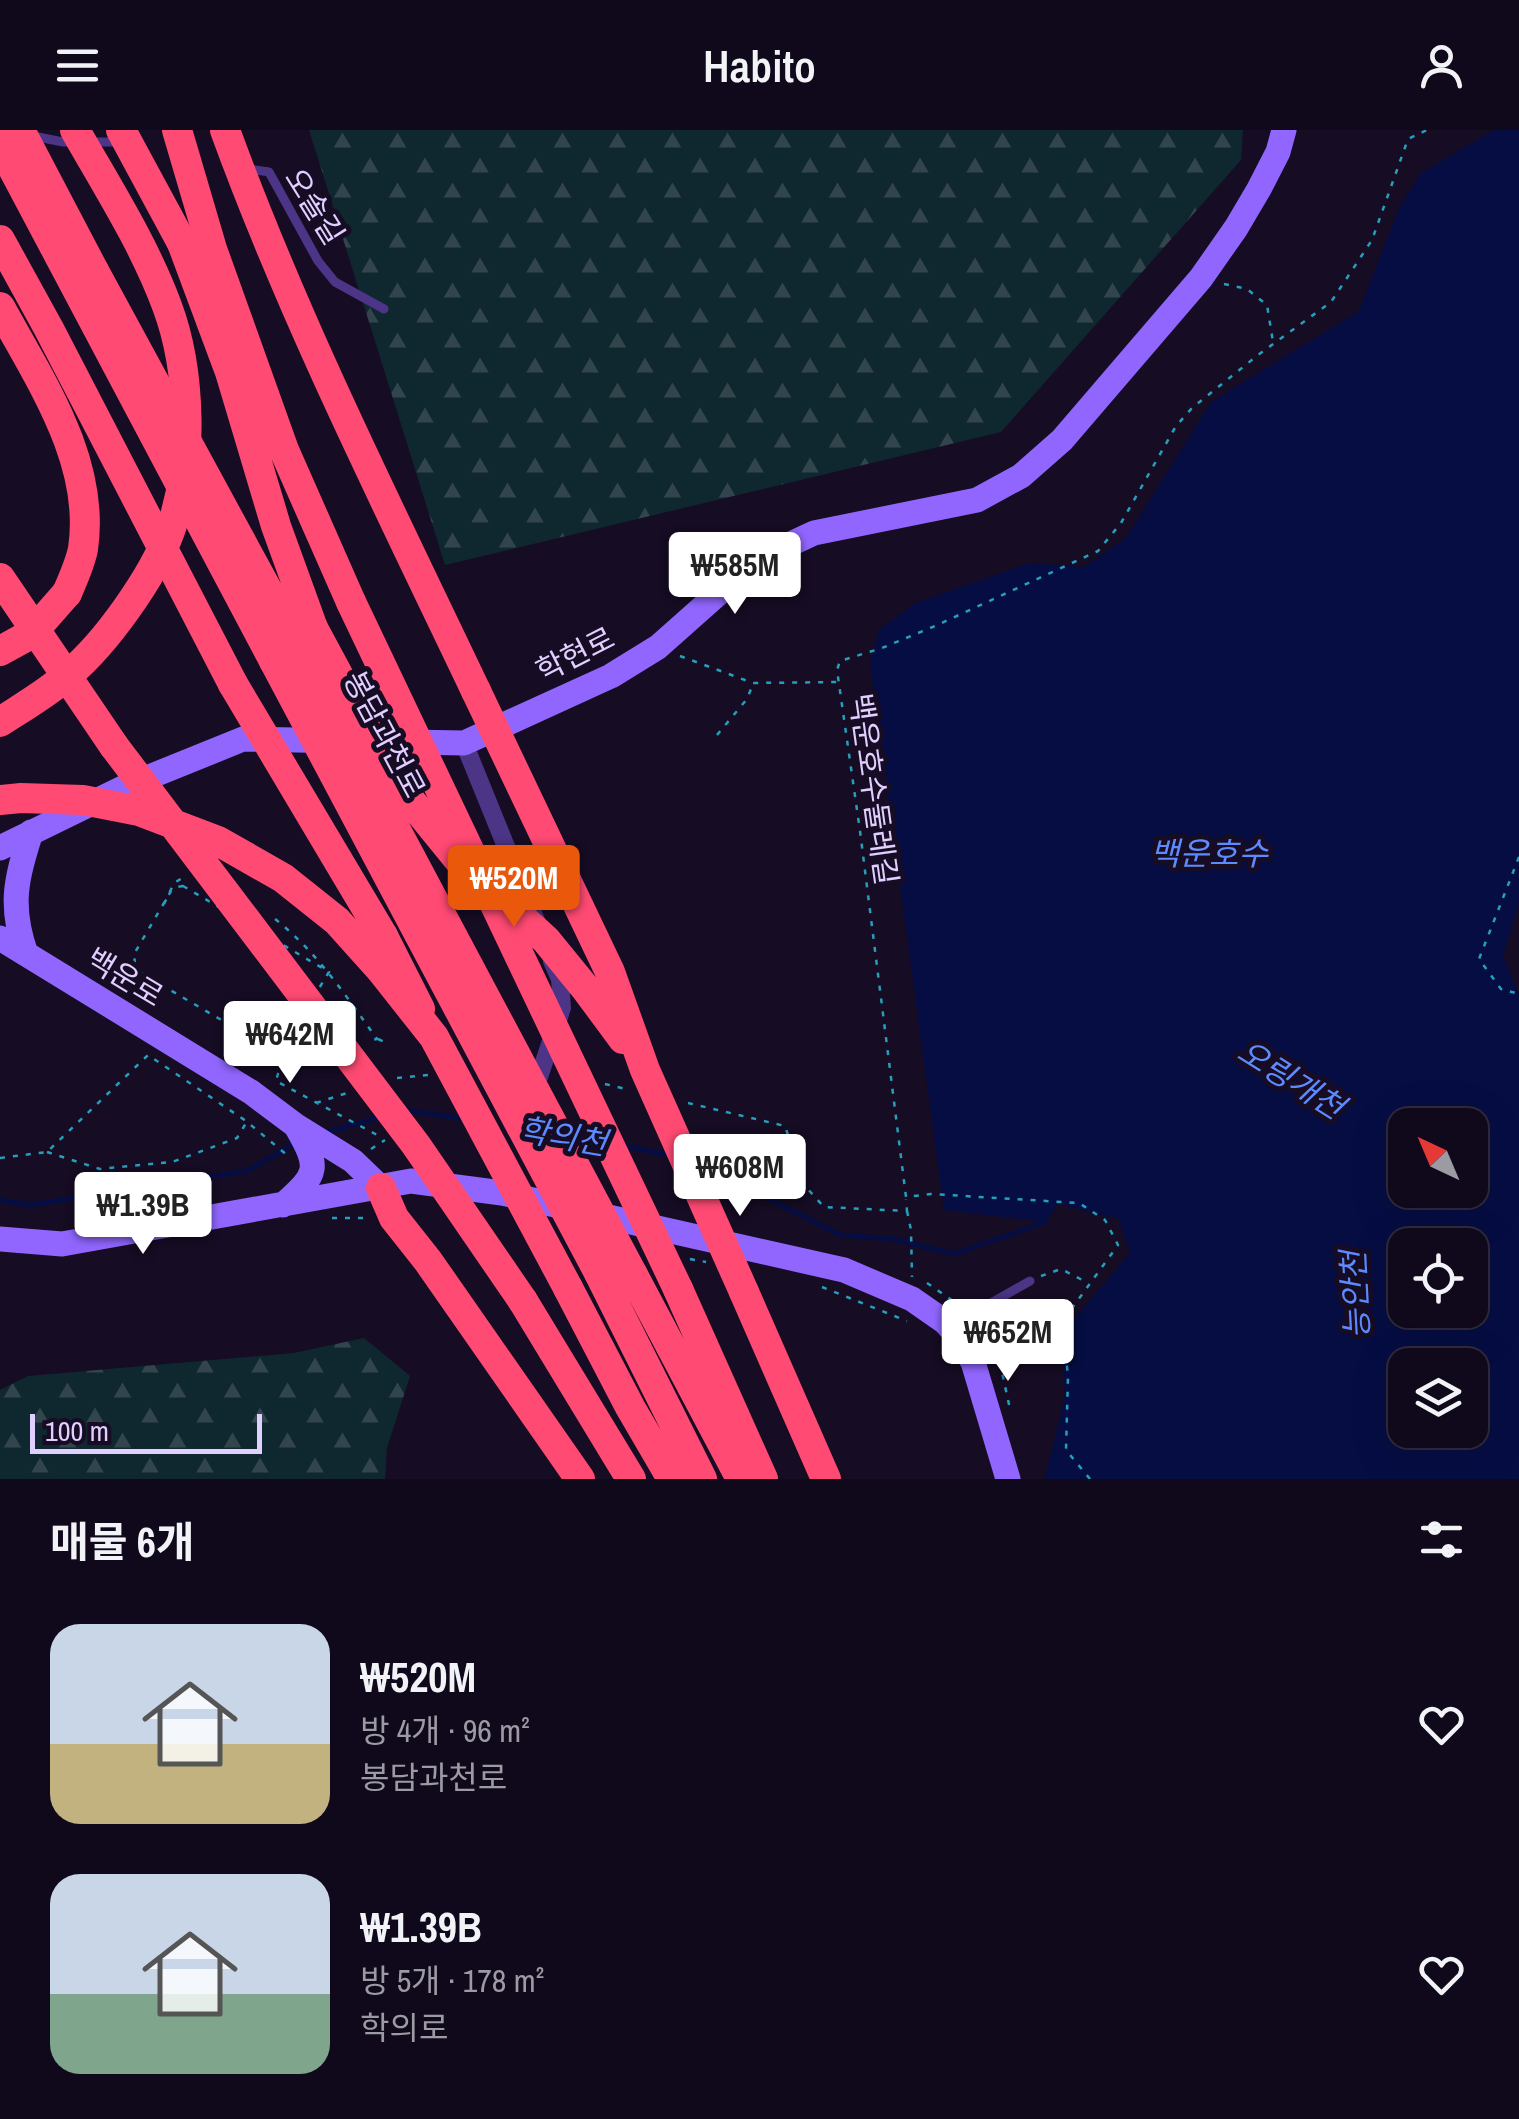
<!DOCTYPE html>
<html lang="ko">
<meta charset="utf-8">
<style>
:root{--surface:#10091b;--page:#191224;--text:#f1f3f6;--muted:#9c9aa3;--line:#302a3a;--accent:#ea580c}
body{margin:0;font-family:"Archivo Narrow","Noto Sans KR",sans-serif;background:var(--page);color:var(--text);height:100vh;display:flex;flex-direction:column;font-size:38px;white-space:nowrap}
*{box-sizing:border-box;margin:0}
p{font-size:32px;color:var(--muted)}
.icon{flex:none;width:55px;height:55px;fill:none;stroke:currentColor;stroke-width:2;stroke-linecap:round;stroke-linejoin:round}
.map{position:relative;height:1349px;overflow:hidden}
.sheet{display:flex;flex-direction:column;background:var(--surface);flex:1}
.sheet>*{flex:none}
.needle{width:65px;rotate:316deg}
.tools{position:absolute;left:1388px;top:978px;display:grid;gap:20px}
.tools a{display:grid;place-items:center;width:100px;height:100px;border-radius:20px;background:var(--surface);box-shadow:0 10px 40px #0002,0 0 0 2px var(--line);font-size:50px}
.scale{position:absolute;left:30px;bottom:25px;width:232px;box-sizing:border-box;padding-left:10px;border:5px solid #e1cfff;border-top:0;font-size:28px;line-height:35px;white-space:nowrap;color:#e1cfff;-webkit-text-stroke:8px #160c24;paint-order:stroke}
.price{position:absolute;translate:-50% -85px;padding:0 22px;border-radius:10px;background:#fff;color:#222;font-size:32px;line-height:65px;filter:drop-shadow(0 2px 5px #0008)}
.price::after{content:'';position:absolute;left:50%;top:60px;width:30px;height:22px;margin-left:-15px;background:inherit;clip-path:polygon(0 0,100% 0,50% 100%)}
.price.active{background:var(--accent);color:#fff}
ul{padding:0;list-style:none}
li{display:flex;align-items:center;gap:30px;height:250px;padding:0 50px}
li span{display:grid;place-items:center;flex:none;width:280px;height:200px;border-radius:30px;color:#555}
li>.icon{margin-inline-start:auto}
span .icon{width:120px;height:120px;fill:#fffc;stroke-width:1}
li b{font-size:42px}
h2{display:flex;justify-content:space-between;align-items:center;height:120px;padding:0 50px;font-size:42px}
header{display:flex;justify-content:space-between;align-items:center;height:130px;padding:0 50px;background:var(--surface);font-size:45px;font-weight:600}
.map>svg:first-child{display:block}
</style>
<header><svg class="icon" aria-label="menu" viewBox="0 0 24 24"><path d="M4 6h16M4 12h16M4 18h16"/></svg>Habito<svg class="icon" aria-label="person" viewBox="0 0 24 24"><circle cx="12" cy="8" r="4"/><path d="M4 21q1-7 8-7t8 7"/></svg></header>
<div class="map">
<svg width="1519" height="1349" viewBox="0 0 1519 1349">
<defs>
<pattern id="forest-firs" width="22" height="20" patternUnits="userSpaceOnUse" patternTransform="scale(2.5)"><rect width="22" height="20" fill="#0f272e"/><path d="M5 1l3.5 6h-7zM16 11l3.5 6h-7z" fill="#32454d"/></pattern>
</defs>
<rect width="100%" height="100%" fill="#160c24"/>
<path fill="url(#forest-firs)" d="M309 0H1243L1241 30 1001 302 445 435Z
M364 1208 410 1246 387 1318 385 1349H0V1260L28 1246 294 1223Z"/>
<path fill="#060d43" fill-rule="evenodd" d="M1494 0H1519V774L1503 826 1519 865V1349H1048L1045 1348 1065 1267 1062 1203 1130 1123 1119 1089 1058 1074 1046 1092 944 1080 870 534 879 500 915 473 1030 433 1084 437 1126 408 1211 272 1359 181 1400 76 1421 43ZM1405 995H1470V1060H1405ZM1405 1115H1470V1180H1405ZM1405 1235H1470V1300H1405Z"/>
<g fill="none" stroke-linecap="round" stroke-linejoin="round">
<path stroke="#060d43" stroke-width="5" d="M406 980 464 989
M324 1003 380 987
M573 1008 597 1012
M622 1016 671 1025
M700 1034 840 1105 893 1109 954 1124 1046 1092 1044 1088
M0 1070 30 1075 247 1041 295 1013"/>
<path stroke="#269fbc" stroke-width="2.5" stroke-dasharray="5 8" stroke-linecap="butt" d="M1224 154 1247 159 1267 175 1273 212
M680 526 753 553 837 552
M717 605 747 569 753 554
M1519 727 1479 829 1501 859 1519 864
M183 756 329 842 285 914 283 926 141 843 135 834 134 824 171 761 177 757Z
M164 774 174 753 184 747
M275 789C317 822 346 866 377 909L368 911
M378 909 387 913
M317 924 307 927 283 926 276 951 379 1006
M397 948 429 945
M605 954 626 959
M316 973 347 963
M688 973 785 996 805 1056 824 1077 907 1081 906 1069
M371 1019 385 1010
M47 1022 100 1039 172 1032 237 1008 246 993
M0 1028 47 1022 148 925 246 991 287 1025
M907 1081 911 1100 912 1147
M332 1088H371
M690 1129 706 1132
M1041 1146 1061 1139 1088 1153
M927 1153 953 1171
M822 1157 907 1191
M980 1198 1001 1238 1010 1279
M1090 1349 1066 1320 1068 1246 1062 1192 1118 1115 1105 1090 1079 1073 931 1064 906 1067 860 701 837 540 840 531 882 518 935 496 1098 421 1121 393 1176 296 1192 278 1258 225 1331 172 1372 110 1408 9 1427 0"/>
<path stroke="#4c3486" stroke-width="9" d="M33 6 63 12H122
M249 39 269 42 318 131 335 152 384 179
M957 1201 977 1181 1030 1151"/>
<path stroke="#4c3486" stroke-width="18" d="M464 613 537 793
M535 959 562 878 560 849 552 831"/>
<path stroke="#9166ff" stroke-width="25" d="M0 718 127 656 243 609 464 613 611 546 658 517 756 430 814 403 977 370 1021 346 1062 310 1201 148 1236 98 1259 59 1278 22 1284 0
M0 808 251 962 295 995 353 1031 381 1058
M26 824C9 775 16 750 31 702
M283 1075C319 1043 320 1038 296 996
M0 1109 62 1114 411 1051 502 1063 844 1140 912 1169 945 1192 955 1203 973 1232 1008 1349"/>
<path stroke="#ff4a73" stroke-width="30" d="M177 0 212 119 284 320 351 472
M225 0C295 192 388 376 476 561
M0 14 274 531
M0 110 49 199 233 554
M182 113 230 242 276 396 313 498
M94 141 306 531
M0 177C40 251 96 331 83 419 80 434 73 449 67 463
M0 448 114 616
M383 806 420 879
M381 1058 394 1088 428 1131 580 1349
M599 1143 702 1349
M633 1145 741 1349
M568 1158 630 1277 672 1349
M678 1159 763 1349
M744 1162 826 1349
M523 1171 631 1349"/>
<path stroke="#ff4a73" stroke-width="30" d="M20 0 94 141
M121 0 182 113
M351 472 678 1159
M313 498 397 654 458 729 546 810 586 859 623 909
M0 521 31 504 67 463
M274 531 599 1143
M306 531 633 1145
M233 554 383 806
M476 561 610 842 645 940 744 1162
M0 592C23 577 49 562 69 544 106 513 153 447 170 401 194 336 191 240 167 176 144 114 108 58 75 0
M114 616 416 1015 523 1171
M0 670 21 668 83 670 139 681 218 711 283 748 337 791 381 840 434 907 568 1158"/>
</g>
<g text-anchor="middle" dominant-baseline="central" stroke-width="10" stroke-linejoin="round" paint-order="stroke">
<g font-size="30" fill="#e1cfff" stroke="#160c24">
<text transform="translate(315 76) rotate(58)">오솔길</text>
<text transform="translate(575 524) rotate(-27)">학현로</text>
<text transform="translate(385 604) rotate(62)">봉담과천로</text>
<text transform="translate(874 659) rotate(82)">백운호수둘레길</text>
<text transform="translate(125 847) rotate(31)">백운로</text>
</g>
<g font-size="32" font-style="italic" fill="#5d8bff" stroke="#160c24">
<text x="1209" y="723">백운호수</text>
<text transform="translate(1291 949) rotate(32)">오링개천</text>
<text transform="translate(563 1006) rotate(10)">학의천</text>
<text transform="translate(1355 1165) rotate(-93)">능안천</text>
</g>
</g>
</svg>
<div class="tools">
<a><svg class="needle" viewBox="-14 -14 28 28"><path d="M0-13l5 13h-10z" fill="#e53935"/><path d="M0 13l5-13h-10z" fill="#9c9aa3"/></svg></a>
<a><svg class="icon" aria-label="locate" viewBox="0 0 24 24"><circle cx="12" cy="12" r="6"/><path d="M12 2v4M12 18v4M2 12h4M18 12h4"/></svg></a>
<a><svg class="icon" aria-label="layers" viewBox="0 0 24 24"><path d="M12 4l9 5-9 5-9-5zM3 14l9 5 9-5"/></svg></a>
</div>
<div class="scale">100 m</div>
<b class="price" style="left:735px;top:487px">₩585M</b>
<b class="price active" style="left:514px;top:800px">₩520M</b>
<b class="price" style="left:290px;top:956px">₩642M</b>
<b class="price" style="left:740px;top:1089px">₩608M</b>
<b class="price" style="left:143px;top:1127px">₩1.39B</b>
<b class="price" style="left:1008px;top:1254px">₩652M</b>
</div>
<section class="sheet">
<h2>매물 6개<svg class="icon" aria-label="filters" viewBox="0 0 24 24"><path d="M4 7h16M4 17h16"/><circle cx="9" cy="7" r="2"/><circle cx="15" cy="17" r="2"/></svg></h2>
<ul>
<li><span style="background:linear-gradient(#c9d6e8 60%,#c2b280 0)"><svg class="icon" aria-label="home" viewBox="0 0 24 24"><path d="M3 11l9-7 9 7M6 9v11h12V9"/></svg></span><div><b>₩520M</b><p>방 4개 · 96 m²</p><p>봉담과천로</p></div><svg class="icon" aria-label="heart" viewBox="0 0 24 24"><path d="M12 20l-8-8c-3-5 5-10 8-4 3-6 11-1 8 4z"/></svg></li>
<li><span style="background:linear-gradient(#c9d6e8 60%,#7fa58c 0)"><svg class="icon" aria-label="home" viewBox="0 0 24 24"><path d="M3 11l9-7 9 7M6 9v11h12V9"/></svg></span><div><b>₩1.39B</b><p>방 5개 · 178 m²</p><p>학의로</p></div><svg class="icon" aria-label="heart" viewBox="0 0 24 24"><path d="M12 20l-8-8c-3-5 5-10 8-4 3-6 11-1 8 4z"/></svg></li>
</ul>
</section>
